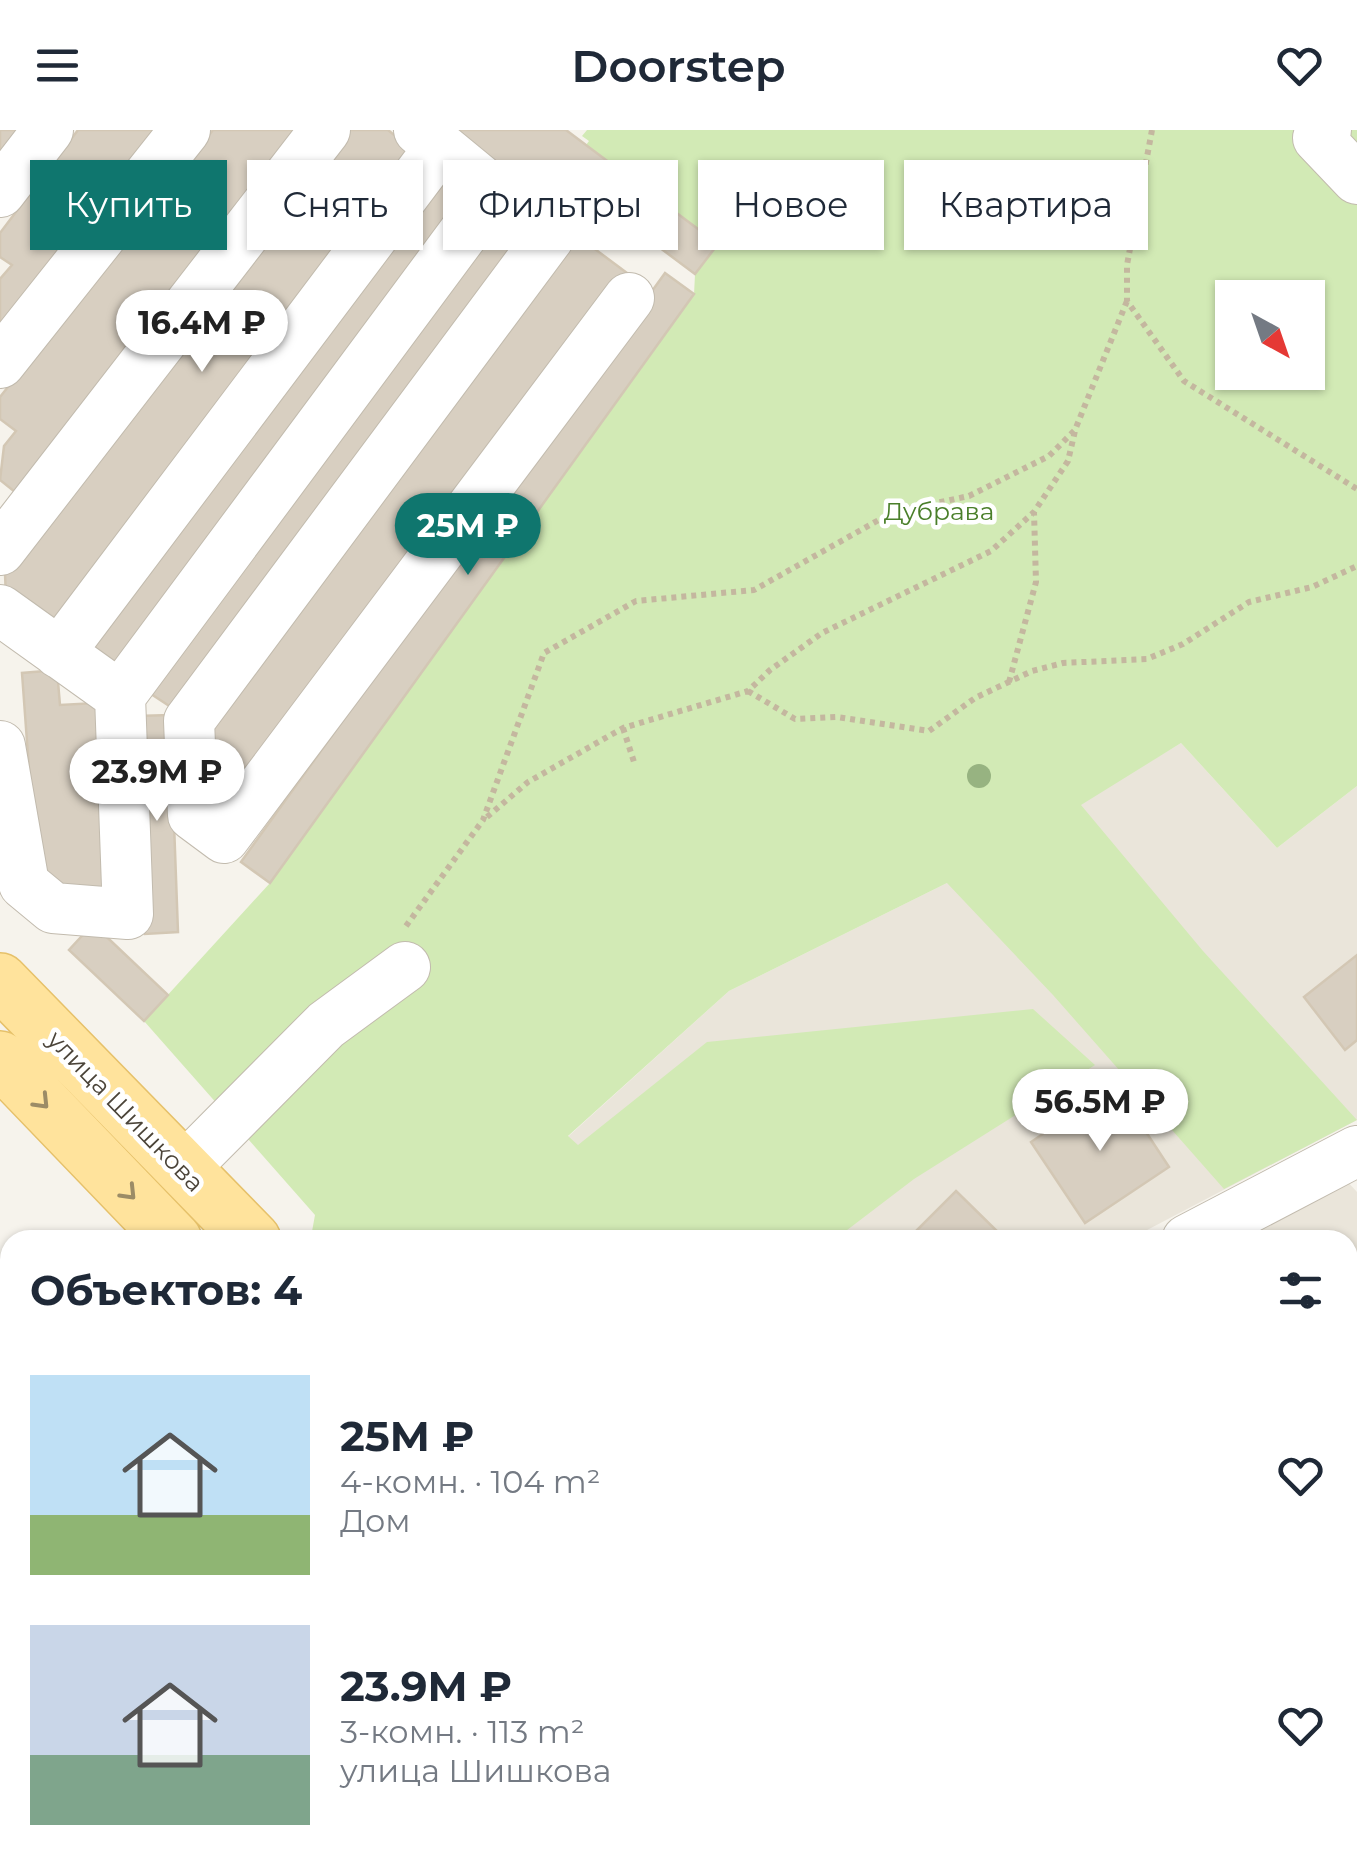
<!DOCTYPE html>
<html lang="ru">
<meta charset="utf-8">
<style>
:root{--surface:#fff;--page:#f2f2f3;--text:#1f2937;--muted:#747a83;--accent:#0f766e}
body{margin:0;font-family:Montserrat,sans-serif;background:var(--page);color:var(--text);height:100vh;display:flex;flex-direction:column;font-size:38px;white-space:nowrap}
*{box-sizing:border-box;margin:0}
p{font-size:32px;color:var(--muted)}
.icon{flex:none;width:55px;height:55px;fill:none;stroke:currentColor;stroke-width:2;stroke-linecap:round;stroke-linejoin:round}
.map{position:relative;flex:1;overflow:hidden}
.drawer{position:absolute;left:0px;top:1100px;width:1358px;height:642px;display:flex;flex-direction:column;background:var(--surface);border-radius:30px 30px 0 0;box-shadow:0 2px 8px #0004}
.drawer>*{flex:none}
.hud{position:absolute;left:30px;top:30px;width:1298px;height:90px;display:flex;gap:20px}
.needle{width:65px;rotate:140deg}
.buttons{position:absolute;left:1215px;top:150px;display:grid;gap:20px}
.buttons a{display:grid;place-items:center;width:110px;height:110px;border-radius:0px;background:var(--surface);box-shadow:0 2px 8px #0004;font-size:50px}
.price{position:absolute;translate:-50% -85px;padding:0 22px;border-radius:35px;background:#fff;color:#222;font-size:32px;line-height:65px;filter:drop-shadow(0 2px 5px #0008)}
.price::after{content:'';position:absolute;left:50%;top:60px;width:30px;height:22px;margin-left:-15px;background:inherit;clip-path:polygon(0 0,100% 0,50% 100%)}
.price.current{background:var(--accent);color:#fff}
ul{padding:0;list-style:none}
li{display:flex;align-items:center;gap:30px;height:250px;padding:0 30px}
li span{display:grid;place-items:center;flex:none;width:280px;height:200px;border-radius:0px;color:#555}
li>.icon{margin-inline-start:auto}
span .icon{width:120px;height:120px;fill:#fffc;stroke-width:1}
li b{font-size:42px}
h2{display:flex;justify-content:space-between;align-items:center;height:120px;padding:0 30px;font-size:42px}
.pill{padding:0 35px;border-radius:0px;background:var(--surface);box-shadow:0 2px 8px #0004;font-size:35px;line-height:90px}
.pill.current{background:var(--accent);color:#fff}
header{display:flex;justify-content:space-between;align-items:center;height:130px;padding:0 30px;background:var(--surface);font-size:45px;font-weight:600}
.map>svg:first-child{display:block}
</style>
<header><svg class="icon" aria-label="menu" viewBox="0 0 24 24"><path d="M4 6h16M4 12h16M4 18h16"/></svg>Doorstep<svg class="icon" aria-label="heart" viewBox="0 0 24 24"><path d="M12 20l-8-8c-3-5 5-10 8-4 3-6 11-1 8 4z"/></svg></header>
<div class="map">
<svg width="1357" height="1742" viewBox="0 0 1357 1742">
<rect width="100%" height="100%" fill="#f6f3ec"/>
<path fill="#eae5da" d="M1181 613 1277 718 1357 656V990L1128 1110H454L729 861 947 753Z
M1346 1050 1357 1062V1519L1348 1510V1110H1240Z
M10 1513V1732H707L717 1742H0V1523Z
M1348 1581 1357 1591V1742H971L962 1733 1348 1732Z"/>
<path fill="#d2eab5" fill-rule="evenodd" d="M587 0H1357V656L1277 718 1181 613 1081 675 1203 821 1357 990 1224 1059 1053 865 947 753 729 861 568 1006 578 1015 707 912 1033 879 1095 935 914 1049 834 1110 311 1107 315 1085 144 891 270 753 694 165 695 144 717 115 586 15 589 11 582 6ZM1232 168H1308V242H1232Z
M10 1293V1525L0 1537V1301Z
M0 1580 10 1590V1732L62 1733 52 1742H0Z"/>
<path fill="#d8cfc1" stroke="#d3c7b4" stroke-width="2.5" d="M0 0H24L0 32Z
M78 0H163L0 205V149L12 135 0 127V103Z
M213 0H299L15 362 0 350 4 316 16 301 0 289V267Z
M350 0H388L415 22 49 501 6 469 5 443Z
M444 0H566L718 114 695 144 565 47 543 74Z
M438 46 465 66 110 543 82 522Z
M501 91 526 110 177 581 151 564Z
M572 102 627 143 233 673 205 652 226 624 200 602Z
M665 143 694 164 270 753 241 732Z
M57 540 60 575 96 573 110 758 38 763 22 543Z
M170 585 178 802 145 804 137 586Z
M93 794 168 865 144 891 69 820Z
M1357 825V910L1345 920 1304 867Z
M1115 955 1169 1037 1085 1093 1031 1012Z
M956 1061 1001 1105 996 1110H919L913 1104Z
M1357 1188V1220L1348 1210V1197Z
M1348 1239 1357 1249V1284L1348 1275Z
M1357 1443V1487L1348 1476V1452Z
M182 1732H244L250 1739 246 1742H172Z
M450 1732H497L488 1742H460Z
M1131 1732H1143L1153 1742H1121Z"/>
<g fill="none" stroke-linecap="round" stroke-linejoin="round">
<defs>
<path id="minor" d="M419 0 549 107 189 591 193 685 224 708 629 168
M1326 0 1318 8 1357 49
M0 62 48 0
M0 233 185 0
M0 420 325 0
M0 480 120 566 494 62
M59 523 440 17
M0 616 24 754 53 778 128 784 120 566
M183 1039 326 895 405 837
M1187 1110 1357 1021
M0 1264 10 1257
M1348 1547 1357 1557
M94 1742 104 1732"/>
<path id="major" d="M0 851 253 1110
M0 929 174 1110
M773 1732 782 1742
M850 1732 859 1742"/>
</defs>
<use href="#minor" stroke="#c2bbae" stroke-width="52"/>
<use href="#major" stroke="#e6c16a" stroke-width="58"/>
<path stroke="#c4b79f" stroke-width="6" stroke-dasharray="5 5" stroke-linecap="butt" d="M1152 0 1127 135V171L1184 251 1357 359
M1009 552 1036 452 1034 382 1068 331 1075 301
M748 561 795 589 837 587 929 601 975 568 1032 541 1063 533 1147 529 1183 514 1249 472 1312 457 1357 436
M623 598 634 632
M487 687 528 652 623 598 748 561 770 540 822 503 991 421 1034 382
M406 796 483 690 544 523 636 471 754 460 893 382 969 366 1049 326 1075 300 1127 171"/>
<use href="#minor" stroke="#fff" stroke-width="50"/>
<use href="#major" stroke="#ffe39c" stroke-width="55"/>
</g>
<circle fill="#97b381" cx="979" cy="646" r="12"/>
<defs><path id="oneway-chevron" d="M-2-3.5L2.5 0L-2 3.5" fill="none" stroke-width="1.6" stroke-linecap="round" stroke-linejoin="round" transform="scale(2.5)"/></defs>
<g stroke="#9c8c66">
<use href="#oneway-chevron" transform="translate(42 972) rotate(46)"/>
<use href="#oneway-chevron" transform="translate(129 1063) rotate(46)"/>
</g>
<g text-anchor="middle" dominant-baseline="central" stroke-width="9" stroke-linejoin="round" paint-order="stroke">
<g font-size="25" fill="#4a7f2a" stroke="#fff">
<text x="939" y="381">Дубрава</text>
</g>
<g font-size="25" fill="#4b4439" stroke="#fff">
<text transform="translate(126 981) rotate(46)">улица Шишкова</text>
</g>
</g>
</svg>
<div class="buttons">
<a><svg class="needle" viewBox="-14 -14 28 28"><path d="M0-13l5 13h-10z" fill="#e53935"/><path d="M0 13l5-13h-10z" fill="#747a83"/></svg></a>
</div>
<b class="price" style="left:202px;top:245px">16.4M ₽</b>
<b class="price current" style="left:468px;top:448px">25M ₽</b>
<b class="price" style="left:157px;top:694px">23.9M ₽</b>
<b class="price" style="left:1100px;top:1024px">56.5M ₽</b>
<div class="hud">
<a class="pill current">Купить</a>
<a class="pill">Снять</a>
<a class="pill">Фильтры</a>
<a class="pill">Новое</a>
<a class="pill">Квартира</a>
</div>
<section class="drawer">
<h2>Объектов: 4<svg class="icon" aria-label="filters" viewBox="0 0 24 24"><path d="M4 7h16M4 17h16"/><circle cx="9" cy="7" r="2"/><circle cx="15" cy="17" r="2"/></svg></h2>
<ul>
<li><span style="background:linear-gradient(#bfe0f5 70%,#8fb573 0)"><svg class="icon" aria-label="home" viewBox="0 0 24 24"><path d="M3 11l9-7 9 7M6 9v11h12V9"/></svg></span><div><b>25M ₽</b><p>4-комн. · 104 m²</p><p>Дом</p></div><svg class="icon" aria-label="heart" viewBox="0 0 24 24"><path d="M12 20l-8-8c-3-5 5-10 8-4 3-6 11-1 8 4z"/></svg></li>
<li><span style="background:linear-gradient(#c9d6e8 65%,#7fa58c 0)"><svg class="icon" aria-label="home" viewBox="0 0 24 24"><path d="M3 11l9-7 9 7M6 9v11h12V9"/></svg></span><div><b>23.9M ₽</b><p>3-комн. · 113 m²</p><p>улица Шишкова</p></div><svg class="icon" aria-label="heart" viewBox="0 0 24 24"><path d="M12 20l-8-8c-3-5 5-10 8-4 3-6 11-1 8 4z"/></svg></li>
</ul>
</section>
</div>
